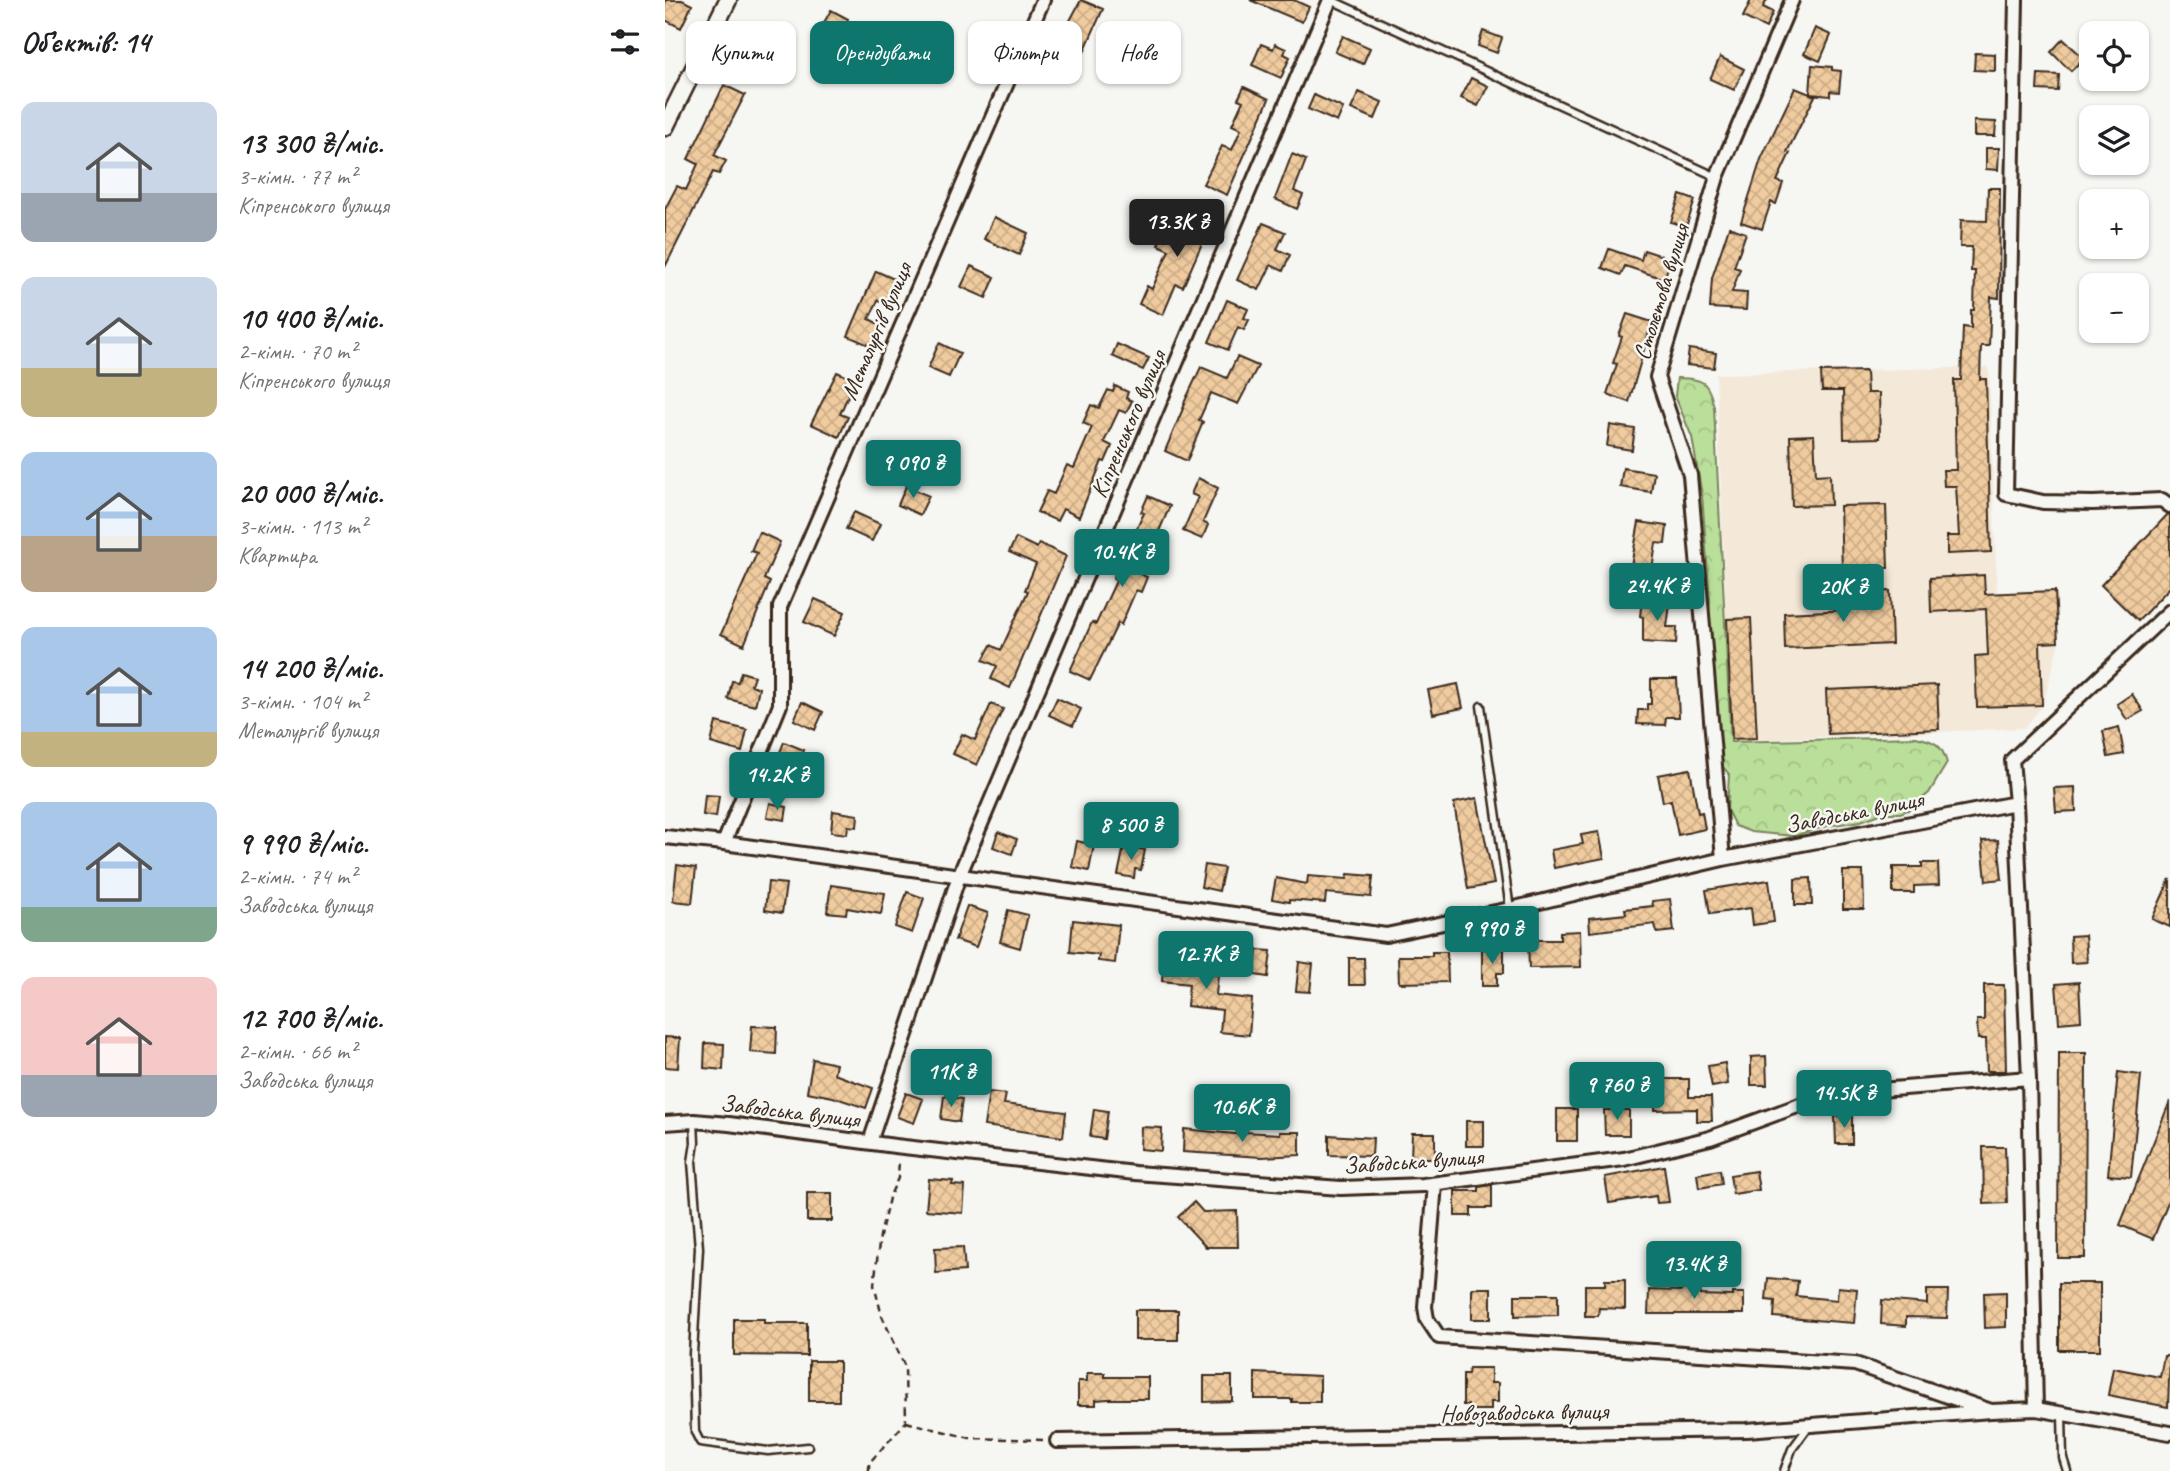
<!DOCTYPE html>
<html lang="uk">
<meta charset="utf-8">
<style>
:root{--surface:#fff;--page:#f2f2f2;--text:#202124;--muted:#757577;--accent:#0f766e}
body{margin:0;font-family:Caveat,sans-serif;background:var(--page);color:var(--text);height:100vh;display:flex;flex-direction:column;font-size:26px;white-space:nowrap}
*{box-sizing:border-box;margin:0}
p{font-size:23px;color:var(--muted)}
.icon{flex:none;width:38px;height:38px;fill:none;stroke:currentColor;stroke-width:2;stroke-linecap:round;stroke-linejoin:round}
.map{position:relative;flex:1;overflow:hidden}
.details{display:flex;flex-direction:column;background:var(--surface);width:665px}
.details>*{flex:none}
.banner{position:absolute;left:21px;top:21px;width:665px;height:63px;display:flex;gap:14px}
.buttons{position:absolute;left:1414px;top:21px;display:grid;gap:14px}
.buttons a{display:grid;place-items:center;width:70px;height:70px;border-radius:14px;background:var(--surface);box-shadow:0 2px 5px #0004;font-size:35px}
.price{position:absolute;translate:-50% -60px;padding:0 16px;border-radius:7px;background:var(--accent);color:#fff;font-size:23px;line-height:46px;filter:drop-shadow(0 2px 4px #0008)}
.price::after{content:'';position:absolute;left:50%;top:42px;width:21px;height:16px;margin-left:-10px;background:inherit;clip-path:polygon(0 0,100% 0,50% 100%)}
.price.active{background:#222;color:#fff}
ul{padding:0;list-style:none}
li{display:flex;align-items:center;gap:21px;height:175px;padding:0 21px}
li span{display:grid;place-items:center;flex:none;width:196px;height:140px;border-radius:14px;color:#555}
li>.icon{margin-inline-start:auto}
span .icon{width:84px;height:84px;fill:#fffc;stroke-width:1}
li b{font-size:30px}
h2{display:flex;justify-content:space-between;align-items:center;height:84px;padding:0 21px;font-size:30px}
.chip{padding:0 24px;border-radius:14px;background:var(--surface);box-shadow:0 2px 5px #0004;font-size:24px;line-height:63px}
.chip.active{background:var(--accent);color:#fff}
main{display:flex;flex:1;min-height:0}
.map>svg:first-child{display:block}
</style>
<main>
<section class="details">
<h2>Об’єктів: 14<svg class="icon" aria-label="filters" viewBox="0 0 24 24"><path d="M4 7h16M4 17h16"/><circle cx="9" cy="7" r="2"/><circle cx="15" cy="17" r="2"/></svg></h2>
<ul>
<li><span style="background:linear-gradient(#c9d6e8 65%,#9aa5b1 0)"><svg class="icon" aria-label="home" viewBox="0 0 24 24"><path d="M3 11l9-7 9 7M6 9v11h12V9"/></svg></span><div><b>13 300 ₴/міс.</b><p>3-кімн. · 77 m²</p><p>Кіпренського вулиця</p></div></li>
<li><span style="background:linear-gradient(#c9d6e8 65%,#c2b280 0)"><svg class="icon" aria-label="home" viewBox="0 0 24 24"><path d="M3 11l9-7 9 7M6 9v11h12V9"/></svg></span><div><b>10 400 ₴/міс.</b><p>2-кімн. · 70 m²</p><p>Кіпренського вулиця</p></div></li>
<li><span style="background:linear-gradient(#a9c7e8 60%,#b9a48a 0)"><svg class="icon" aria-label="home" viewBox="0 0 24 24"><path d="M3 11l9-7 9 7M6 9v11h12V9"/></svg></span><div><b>20 000 ₴/міс.</b><p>3-кімн. · 113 m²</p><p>Квартира</p></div></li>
<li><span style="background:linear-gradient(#a9c7e8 75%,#c2b280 0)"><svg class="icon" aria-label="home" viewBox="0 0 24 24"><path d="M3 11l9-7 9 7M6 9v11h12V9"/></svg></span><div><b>14 200 ₴/міс.</b><p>3-кімн. · 104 m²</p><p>Металургів вулиця</p></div></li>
<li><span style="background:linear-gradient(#a9c7e8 75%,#7fa58c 0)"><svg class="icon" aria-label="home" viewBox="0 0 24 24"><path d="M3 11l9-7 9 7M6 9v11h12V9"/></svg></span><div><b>9 990 ₴/міс.</b><p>2-кімн. · 74 m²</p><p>Заводська вулиця</p></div></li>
<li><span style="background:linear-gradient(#f6c9c9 70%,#9aa5b1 0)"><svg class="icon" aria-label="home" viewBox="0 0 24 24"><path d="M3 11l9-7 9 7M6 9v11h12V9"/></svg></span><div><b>12 700 ₴/міс.</b><p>2-кімн. · 66 m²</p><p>Заводська вулиця</p></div></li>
</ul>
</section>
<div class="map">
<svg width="1505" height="1471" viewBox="0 0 1505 1471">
<defs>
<pattern id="forest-crowns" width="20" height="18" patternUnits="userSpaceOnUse" patternTransform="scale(1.75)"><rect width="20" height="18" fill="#badf9a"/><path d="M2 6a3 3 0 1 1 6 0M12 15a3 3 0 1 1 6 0" fill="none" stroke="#a1c084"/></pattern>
<pattern id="building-cross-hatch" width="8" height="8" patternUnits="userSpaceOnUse" patternTransform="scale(1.75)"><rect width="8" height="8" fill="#efcb9f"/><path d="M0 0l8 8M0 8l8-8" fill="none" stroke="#ceae88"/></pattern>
</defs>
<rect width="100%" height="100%" fill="#f6f6f2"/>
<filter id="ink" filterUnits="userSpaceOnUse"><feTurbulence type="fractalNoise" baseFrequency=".0143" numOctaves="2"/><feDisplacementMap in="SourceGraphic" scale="14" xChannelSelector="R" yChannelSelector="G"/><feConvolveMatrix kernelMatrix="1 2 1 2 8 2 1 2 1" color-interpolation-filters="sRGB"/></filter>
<g filter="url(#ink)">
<path fill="#f4e9d9" d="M1324 367 1332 592 1392 590 1394 642 1378 706 1359 728 1066 741 1051 374Z"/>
<path fill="url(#forest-crowns)" stroke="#7a845c" stroke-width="2" d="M1012 378C1038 379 1043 380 1049 407L1066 742 1251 737C1269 741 1277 744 1282 763L1264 793 1243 810 1235 813H1218L1196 821 1162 826 1129 836 1086 832 1070 826 1062 810 1064 774 1058 767 1056 758 1043 657 1042 630 1045 601 1037 495 1027 437 1010 396Z"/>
<path fill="url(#building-cross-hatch)" stroke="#3b2a1e" stroke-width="2" d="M0 0H17L27 5 16 28 0 20Z
M416 0 438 9 418 54 393 43Z
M585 0H629L644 7 637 22Z
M1086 0H1102L1098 7 1108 12 1101 28 1078 17Z
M166 10 183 19 175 35 157 26Z
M1150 28 1166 35 1155 61 1139 54Z
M84 29 101 37 91 56 74 48Z
M818 31 837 38 832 53 813 46Z
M678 36 705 48 698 64 670 52Z
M1398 39 1419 58 1406 71 1386 52Z
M596 44 608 49 610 44 621 49 619 54 625 57 616 78 587 65Z
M1310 53 1330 54V71L1309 70Z
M1055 57 1079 69 1069 90 1045 79Z
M1147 65 1167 67V70L1176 71 1174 92 1165 91V96L1145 94Z
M1373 74 1394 75 1393 91 1372 90Z
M806 78 823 86 813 106 796 98Z
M59 85 80 95 49 155 61 161 54 174 48 172 0 267V209L12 186 21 190 33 164 23 159Z
M579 87 604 99 562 195 538 184 557 146 567 150 576 129 567 125 578 101 573 99Z
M1130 88 1150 96 1122 152 1125 153 1112 181 1118 183 1111 204 1106 202 1097 229 1076 222 1096 159Z
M694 92 717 102 710 119 686 109Z
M649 95 678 108 672 122 643 109Z
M1309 121 1331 122 1330 136H1309Z
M1321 148H1334L1333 170 1321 169Z
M627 154 641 160 629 191 638 195 632 209 610 199Z
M1323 188H1335L1334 298 1326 297 1324 346H1316L1315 379H1321L1326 552 1282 554V536H1294L1291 486H1279L1278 470H1291L1289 380H1296L1298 327 1306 328V310H1309L1310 271H1306L1307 247H1295L1296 220 1322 221Z
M1015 195 1030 200 1021 227 1006 222Z
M521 204 538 212 535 220 545 225 518 287 511 284 498 315 474 304 482 286 487 289 504 250 493 245 499 231 507 235Z
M329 217 363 233 354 255 319 239Z
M598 223 620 232 612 249 625 255 618 271 606 265 594 290 572 280Z
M1064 227 1081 233 1069 267 1075 269 1067 292 1082 293 1081 310 1045 308 1047 278Z
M944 249 976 260 979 250 1006 259 999 279 960 266 956 275 937 268Z
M306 266 330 277 321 298 296 287Z
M211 271 236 282 225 305 213 300 204 319 216 325 206 346 183 336Z
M562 300 583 309 579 318 584 320 579 330 573 327 563 350 544 342Z
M962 314 987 322 964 402 942 394 952 364 948 363 957 337 954 336Z
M274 343 295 353 284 377 263 368Z
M452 344 484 358 478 370 447 356Z
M1024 349 1051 353 1049 368 1022 365Z
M572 357 593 366 573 404 546 393 534 420 538 422 522 461 500 451 520 404 519 403 536 367 562 378Z
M1201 371 1202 393H1214L1215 438 1179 439 1178 391H1157L1156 372Z
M172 372 190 380 175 414 183 417 174 437 146 424Z
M450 386 463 392 461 398 467 401 461 413 454 410 439 442 447 446 440 462 437 461 414 517 398 509 392 521 372 512 382 491 389 494 402 465 409 468 427 427 418 423 426 405 434 408 443 390 448 392Z
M945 425 970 429 967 450 942 446Z
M1149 435 1151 475 1165 474 1166 505 1127 506 1125 436Z
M958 468 989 473 986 492 955 487Z
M533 478 553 488 538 522 543 525 537 539 518 531 533 497 526 494Z
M241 486 264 496 255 515 233 505Z
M483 496 505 506 491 538 495 540 489 553 483 550 473 573 482 577 476 592 471 590 456 625 453 623 425 680 405 671 427 622 431 624 451 581 448 579 479 513 476 512Z
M1221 505 1223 568 1177 570 1175 506Z
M189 512 215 524 207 541 181 529Z
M1503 514 1505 515V587L1473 621 1436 585Z
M974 522 1002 526 1000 544 991 543 987 570 966 566Z
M94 532 115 542 99 579 105 582 79 645 56 634 92 553 86 551Z
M351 538 372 548 374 543 401 556 345 688 326 679 332 666 318 660 326 645 336 650 363 591 360 590 371 564 344 552Z
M1319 575 1320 594 1390 591 1393 642 1375 643 1377 705 1312 707 1310 656 1323 655 1321 609 1266 612 1265 578Z
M1225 591 1227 644 1120 649 1119 613 1184 610V592Z
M150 599 180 612 169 636 139 622Z
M977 600 1005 604 1002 627H1012L1011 644 978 642V617L975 616Z
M1086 618 1092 738 1067 739 1062 619Z
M76 672 89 676 86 685 94 688 90 706 63 699 67 681 73 682Z
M986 679H1012L1014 717H1001L1000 725 972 724 973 710H982V704H986Z
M793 684 798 708 768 714 763 690Z
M1272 685 1274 729 1163 734 1161 690Z
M1467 694 1478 711 1462 720 1452 704Z
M392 698 416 709 408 726 384 715Z
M137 702 158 712 150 730 129 720Z
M326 704 338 709 312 765 288 754 297 734 310 740Z
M51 722 82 730 77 752 46 743Z
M1454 727 1459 754 1443 757 1438 731Z
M119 742 139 750 133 768 112 760Z
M1025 769 1033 813 1037 812 1040 829 1013 835 1006 800 998 802 993 775Z
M1410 787 1411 811 1391 812 1389 788Z
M40 795 54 796 51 817 38 815Z
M812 798 829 884 803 889 789 803Z
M105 803 122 807 120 820 102 817Z
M168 811 193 815 192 827 183 826 182 834 166 832Z
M333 832 352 839 347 854 328 847Z
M934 832 939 858 889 868 886 850 918 844 916 835Z
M1333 840 1337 879 1321 881 1317 841Z
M412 841 429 845 424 871 407 867Z
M459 846 480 850 476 870 470 869 469 878 453 875Z
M1257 863H1273L1274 885 1249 886V893H1228V867H1257Z
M12 865 31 868 27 903 8 901Z
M540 865 559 868 554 891 536 887Z
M1178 871H1198L1199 909H1178Z
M683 874 708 876 706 897 661 893 660 903 624 900V902L607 899 611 878 642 884 643 876 682 879Z
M1146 878 1147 905H1130V879Z
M1505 879V927L1487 919Z
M1104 880 1109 922 1088 925 1086 908 1045 914 1041 890Z
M103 882 121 884 117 913 100 910Z
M166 885 220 893 216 914 182 908 181 914 162 912Z
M242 892 259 898 247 933 230 927Z
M1005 899 1009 931 992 933 990 924 925 932 924 918 961 914 960 909 988 906 987 901Z
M302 906 323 913 311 947 290 940Z
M343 910 363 915 355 948 335 942Z
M408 920 454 925 450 963 433 961 434 955 405 952Z
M915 931 916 967 864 968 863 940H895V932Z
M1420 935 1422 962 1406 963 1405 936Z
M500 944 516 946 515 955 538 957 536 973 553 975 551 995 587 999 584 1035 555 1032 557 1010 522 1006 524 984 497 981Z
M817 949H839V973H832V986H817Z
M592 950 606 951 603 977 589 975Z
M767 952H782L783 982 734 983 733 956H767Z
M684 958H699L700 985H684Z
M634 962 648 964 645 992 631 991Z
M1414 982 1416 1021 1394 1023 1391 984Z
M1319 985H1339L1341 1071H1322L1321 1039H1313L1312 1020H1319Z
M87 1026 112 1027 111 1054 85 1052Z
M0 1037 15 1038 13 1068 0 1067Z
M40 1043 59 1044 58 1070 39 1068Z
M1394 1053H1421L1420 1258H1393Z
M1101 1056 1102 1085H1086V1057Z
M148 1059 171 1064 169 1074 208 1088 201 1108 168 1097 142 1092Z
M1060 1063 1063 1084 1047 1087 1043 1066Z
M1453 1072 1476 1075 1466 1177 1443 1175Z
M990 1079H1024V1097H1046L1047 1121H1032V1109L990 1110Z
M324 1092 341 1094 339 1104 401 1112 398 1137 319 1126Z
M241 1093 258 1099 249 1123 232 1117Z
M279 1096 297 1099 294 1122 276 1119Z
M1505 1101V1197L1488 1239 1455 1225Z
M429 1109 443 1111 439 1139 425 1137Z
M892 1109H912V1141H892Z
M939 1110H964V1135H940Z
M1170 1116H1187V1144H1171Z
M801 1121H819V1146H801Z
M476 1127 497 1128 496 1151 475 1149Z
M519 1129 579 1135 580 1132 615 1134V1132H635V1155L597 1157 518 1152Z
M747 1133H770V1158H746Z
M664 1135 708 1138 707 1156 664 1155Z
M1318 1147H1340L1342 1203 1319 1204Z
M999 1166 1004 1202 992 1203 991 1196 944 1203 940 1177Z
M1055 1170 1057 1184 1034 1188 1032 1174Z
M1091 1171 1094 1190 1068 1194 1065 1175Z
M264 1179 288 1181 287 1185 300 1186 298 1213 261 1210Z
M827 1185V1208H806V1216H790V1191H814V1187Z
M142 1193H167V1221H142Z
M529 1202 538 1212 572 1211 573 1247H541L513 1217Z
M298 1247 300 1271 271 1273 270 1248Z
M1016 1276H1035V1295L1068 1296V1293H1079V1314H983L984 1290 1016 1291Z
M1103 1278 1133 1281 1131 1296 1172 1300 1173 1287 1192 1289 1189 1323 1109 1317 1110 1301 1101 1300Z
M940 1280H960V1309L934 1308 933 1316H920V1285H940Z
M1394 1283H1435V1350H1394Z
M807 1288H826V1319H807Z
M1262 1290H1283L1282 1318 1241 1317V1326L1216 1324 1217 1300 1262 1304Z
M1341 1292V1327L1320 1328 1319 1293Z
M874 1294H893V1315L850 1316V1295H874Z
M470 1310H513V1340H470Z
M69 1319H99V1323H142V1356L69 1355Z
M1499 1356H1505L1503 1407 1443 1395 1448 1368 1495 1377Z
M144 1361H174V1401H144Z
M804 1368H826V1383H833V1402H826V1410H803V1405H798V1374H803Z
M422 1373H440V1377H483V1399H443L431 1400V1405H413V1381H422Z
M590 1373 655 1376V1402H627V1399H590Z
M539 1376H567V1401L539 1402Z"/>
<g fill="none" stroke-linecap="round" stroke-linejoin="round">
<defs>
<path id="service" d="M666 0 1052 177
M816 706 845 909
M29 1121 30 1143 27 1162 34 1248 28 1354 30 1432 35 1442 103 1451 143 1447
M1397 1414 1398 1458 1402 1471
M1119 1471 1127 1449 1144 1426"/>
<path id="minor" d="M1351 0 1341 494 1378 502 1428 503 1497 500 1505 506
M1351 803 1364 1078 1371 1409
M0 837 59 843 721 935 845 909 1058 859 1351 803 1347 760 1505 611
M59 843 115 705V607L378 0
M1058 859 1025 475 992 377 1052 177 1127 0
M0 1123 29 1121 64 1124 230 1146 470 1173 676 1188 758 1185 959 1159 1045 1138 1165 1094 1364 1078
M205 1142 294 876 665 0
M770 1184 760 1307 762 1319 774 1337 1190 1364 1326 1411 1371 1409 1505 1433
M392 1441 1082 1430 1326 1411"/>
<path id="secondary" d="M0 127 63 0"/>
</defs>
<use href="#service" stroke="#3b2a1e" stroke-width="11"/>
<use href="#minor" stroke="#3b2a1e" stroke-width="18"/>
<use href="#secondary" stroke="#3b2a1e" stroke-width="21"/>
<path stroke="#3b2a1e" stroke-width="2.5" stroke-dasharray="7 5" stroke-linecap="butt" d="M241 1422 305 1438 380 1440
M204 1471V1463L241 1422 240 1367 217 1316 209 1285 215 1236 224 1198 233 1178 234 1159"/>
<use href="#service" stroke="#f6f6f2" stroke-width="6"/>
<use href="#minor" stroke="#f6f6f2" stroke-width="12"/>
<use href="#secondary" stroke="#f6f6f2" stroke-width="16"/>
</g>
</g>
<g text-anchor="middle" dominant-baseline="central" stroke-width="5" stroke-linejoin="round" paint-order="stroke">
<g font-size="24" fill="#3b2a1e" stroke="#f6f6f2">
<text transform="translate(996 292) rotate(-73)">Столєтова вулиця</text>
<text transform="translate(211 331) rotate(-67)">Металургів вулиця</text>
<text transform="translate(463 424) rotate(-67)">Кіпренського вулиця</text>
<text transform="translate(1189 812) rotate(-11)">Заводська вулиця</text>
<text transform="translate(125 1111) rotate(7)">Заводська вулиця</text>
<text transform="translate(748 1161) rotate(-4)">Заводська вулиця</text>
<text transform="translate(859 1412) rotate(-1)">Новозаводська вулиця</text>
</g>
</g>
</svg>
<div class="buttons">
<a><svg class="icon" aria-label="locate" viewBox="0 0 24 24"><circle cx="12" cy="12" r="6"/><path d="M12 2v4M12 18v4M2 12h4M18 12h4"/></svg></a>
<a><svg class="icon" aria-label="layers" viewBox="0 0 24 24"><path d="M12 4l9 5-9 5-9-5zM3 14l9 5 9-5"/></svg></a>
<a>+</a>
<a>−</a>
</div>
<b class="price active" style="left:512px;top:259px">13.3K ₴</b>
<b class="price" style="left:248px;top:500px">9 090 ₴</b>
<b class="price" style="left:457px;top:589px">10.4K ₴</b>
<b class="price" style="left:992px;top:623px">24.4K ₴</b>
<b class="price" style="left:1178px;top:624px">20K ₴</b>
<b class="price" style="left:112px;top:812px">14.2K ₴</b>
<b class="price" style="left:466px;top:862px">8 500 ₴</b>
<b class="price" style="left:827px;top:966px">9 990 ₴</b>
<b class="price" style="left:541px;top:991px">12.7K ₴</b>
<b class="price" style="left:286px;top:1109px">11K ₴</b>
<b class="price" style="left:952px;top:1122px">9 760 ₴</b>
<b class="price" style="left:1179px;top:1130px">14.5K ₴</b>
<b class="price" style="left:577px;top:1144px">10.6K ₴</b>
<b class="price" style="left:1029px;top:1301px">13.4K ₴</b>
<div class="banner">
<a class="chip">Купити</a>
<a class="chip active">Орендувати</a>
<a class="chip">Фільтри</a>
<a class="chip">Нове</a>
</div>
</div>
</main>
